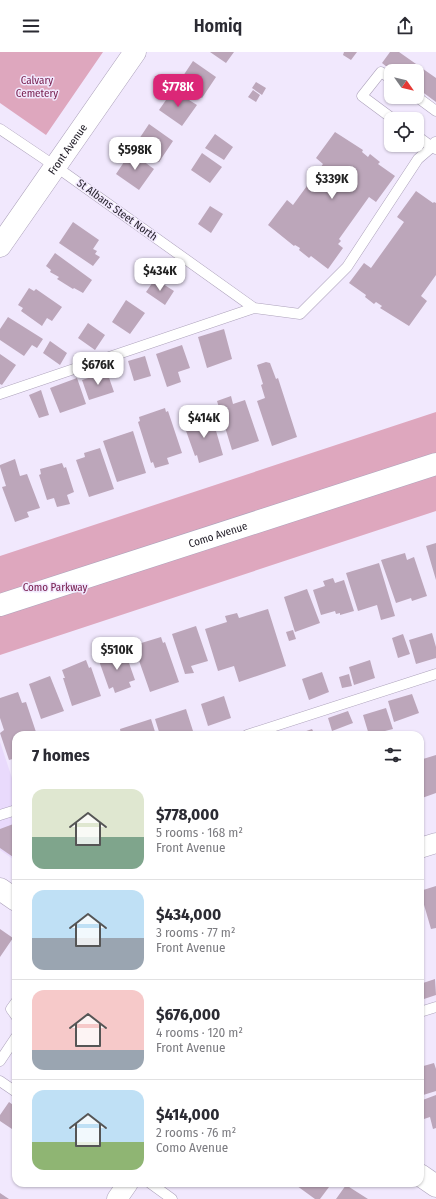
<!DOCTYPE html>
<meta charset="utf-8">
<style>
:root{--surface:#fff;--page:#f2f2f3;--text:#2b2b33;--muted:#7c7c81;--line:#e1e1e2;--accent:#db2777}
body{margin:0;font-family:"Fira Sans Condensed",sans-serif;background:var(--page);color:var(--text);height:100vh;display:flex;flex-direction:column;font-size:15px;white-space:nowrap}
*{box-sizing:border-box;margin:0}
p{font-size:13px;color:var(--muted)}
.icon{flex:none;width:22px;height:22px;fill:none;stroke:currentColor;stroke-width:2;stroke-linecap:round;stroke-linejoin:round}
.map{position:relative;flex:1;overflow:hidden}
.drawer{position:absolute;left:12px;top:679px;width:412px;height:456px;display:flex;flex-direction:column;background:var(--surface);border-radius:12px;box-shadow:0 1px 3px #0004}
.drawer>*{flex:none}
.needle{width:26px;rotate:124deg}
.controls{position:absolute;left:384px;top:12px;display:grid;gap:8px}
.controls a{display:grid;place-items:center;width:40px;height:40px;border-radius:8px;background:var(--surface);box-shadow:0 1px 3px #0004;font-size:20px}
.price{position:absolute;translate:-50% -34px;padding:0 9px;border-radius:8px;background:#fff;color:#222;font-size:13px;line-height:26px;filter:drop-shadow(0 1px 2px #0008)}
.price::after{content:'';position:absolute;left:50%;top:24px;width:12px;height:9px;margin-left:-6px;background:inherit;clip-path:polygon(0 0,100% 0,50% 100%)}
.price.active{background:var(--accent);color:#fff}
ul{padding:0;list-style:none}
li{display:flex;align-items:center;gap:12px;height:100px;padding:0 20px}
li+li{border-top:1px solid var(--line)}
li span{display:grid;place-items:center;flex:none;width:112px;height:80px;border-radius:12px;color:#555}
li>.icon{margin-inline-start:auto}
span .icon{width:48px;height:48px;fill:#fffc;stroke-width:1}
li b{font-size:17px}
h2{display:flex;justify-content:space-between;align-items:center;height:48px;padding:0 20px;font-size:17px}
header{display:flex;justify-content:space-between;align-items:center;height:52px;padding:0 20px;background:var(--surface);font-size:18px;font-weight:600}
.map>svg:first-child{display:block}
</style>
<header><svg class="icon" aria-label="menu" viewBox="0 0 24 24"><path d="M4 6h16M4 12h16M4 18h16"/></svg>Homiq<svg class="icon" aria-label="share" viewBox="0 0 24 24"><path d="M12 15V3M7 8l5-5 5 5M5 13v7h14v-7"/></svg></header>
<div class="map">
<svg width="436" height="1147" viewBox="0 0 436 1147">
<rect width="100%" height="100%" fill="#f1e8fd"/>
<path fill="#e9dafc" d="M0 690 16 738V809L0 798Z"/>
<path fill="#dea7be" d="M0 0H103L46 83 0 51Z
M436 360V459L0 603V504Z"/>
<path fill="#bca6ba" d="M210 0H234L226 11Z
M344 0H357L351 8 343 3Z
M390 0H399L436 26V50L417 36V19H392L382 11Z
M193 9 216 25 202 46 179 30Z
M256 30 266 36 262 43 252 36Z
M173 38 197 53 182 74 159 58Z
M253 38 260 43 256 50 248 45Z
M149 72 173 89 159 110 135 93Z
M335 80 363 98 362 100 368 105 370 102 380 110 378 112 395 124 376 150 369 145 339 187 341 189 338 192 343 196 328 217 311 204 309 206 299 198 300 196 295 193 294 194 268 173 287 148 293 153 323 112 316 106Z
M215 82 233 95 224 108 205 96Z
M130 101 139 105V106L154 117 139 138 116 122Z
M202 101 222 115 210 131 191 118Z
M416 139 433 151 434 150 436 151V223L421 244 427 249 409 274 380 256 382 254 376 250 374 252 365 245 366 243 349 231 364 211 371 216 376 209 404 170 397 165Z
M210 154 223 162 211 181 198 172Z
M73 170 99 188 93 197 97 199 95 202 100 205 93 214 59 191Z
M55 201 92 228 83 241 74 236 73 237 57 227 59 225 50 220 51 218 46 214Z
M155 227 174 239 165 253 146 240Z
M29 236 34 239 36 237 62 255 52 269 47 266 42 274 21 259 23 256 18 253Z
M126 248 145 261 130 282 112 270Z
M8 265 43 287 37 296 32 293 24 304 0 288V277Z
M88 271 105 283 95 298 78 286Z
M224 277 232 307 207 316 198 285Z
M50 289 67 301 60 313 43 301Z
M182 293 190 316 178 320 181 330 167 335 156 302Z
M0 302 16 313 2 333 0 332Z
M145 304 151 324 134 329 128 309Z
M266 310 270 311 276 327 278 326 297 385 272 394 257 349 265 346 261 333 263 332 257 313Z
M107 320 114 340 89 348 82 328Z
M77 326 86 352 60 361 50 336Z
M41 338 49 363 39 366 29 343Z
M231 344 233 352 245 348 259 389 232 398 217 349Z
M165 356 166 360 168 359 182 401 167 406 169 412 155 416 153 410 151 411 138 370 140 369 139 365Z
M209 363 210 366 212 365 223 403 199 411 197 403 195 404 185 376 194 373 192 368Z
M133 379 146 421 117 430 103 389Z
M100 396 114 437 89 445 76 408 85 405 84 401Z
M15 407 20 424 27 422 40 456 27 460 29 465 15 470 2 435 6 434 0 415V413Z
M62 411 64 416 66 415 74 440 67 443 70 452 57 455 54 446 47 448 39 423 41 422 40 417Z
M436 491V528L426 494Z
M405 501 407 508 414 505 427 544 412 549 411 546 396 551 381 508Z
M379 511 395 564 381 568 377 553 358 559 346 521Z
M333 526 335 531 344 528 354 559 340 563V561L336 562 335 559 321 563 313 538 325 534 323 529Z
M307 537 320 571 295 580 284 545Z
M268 557 286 614 239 630 234 614 218 619 205 577 227 570 225 564 237 561 239 566Z
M196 574 208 609 191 614 194 621 185 622 172 582Z
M293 578 296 587 289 589 286 580Z
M432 581 436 595V606L416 612 409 588Z
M403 582 410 602 398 606 392 586Z
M161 585 163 591 165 590 179 630 150 640 136 600 140 599 138 592Z
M124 597 135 628 129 630 131 635 115 641 113 635 109 637 98 606Z
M86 608 89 616 91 615 101 644 72 654 63 626H65L62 618Z
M370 608 375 626 354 633 349 615Z
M322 620 329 640 309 648 302 627Z
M349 622 352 634 342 636 339 625Z
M50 624 64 659 41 667 29 632Z
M18 640 22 651 26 650 36 680 25 683H16V706L9 708 0 681 4 678 0 666V646Z
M412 642 419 661 394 670 388 649Z
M224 644 231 666 208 674 201 652Z
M386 656 393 677 369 683 363 663Z
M186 657 193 679 180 683H160L155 667Z
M348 659 353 671 332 679 328 666Z
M151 667 156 683H121L120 677Z
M312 677 315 683H295Z
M436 703V741L422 746 420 740V706L423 705V707Z
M16 771V807L0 796V777Z
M436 834V876L431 877 420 839Z
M0 877 13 886 0 905Z
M435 927 436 943 421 948 420 932Z
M434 1011 436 1017V1039L420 1044V1015Z
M436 1043V1076L433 1077 430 1065 421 1068 420 1049Z
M9 1050 16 1055 15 1079 0 1069V1063Z
M293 1131H332L320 1147H315Z
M346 1133 368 1147H336Z
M0 1141 9 1147H0Z"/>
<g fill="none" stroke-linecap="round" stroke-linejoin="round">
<defs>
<path id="service" d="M391 27 381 20 362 44 393 67
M417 45 436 59
M0 77 55 114 254 256 300 262 347 215 418 107 432 95 436 97
M417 84 432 95 435 90
M0 342 254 256
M247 683 436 622
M0 763 16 758
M16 950 11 957 16 964
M420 960 436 955
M0 1009 16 985
M0 1029 16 1040
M150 1131 172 1147"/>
<path id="minor" d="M420 796 436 791
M117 1147 128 1131"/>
<g id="tertiary">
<path id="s1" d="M0 194 135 0"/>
<path id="s2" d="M0 553 436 412"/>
</g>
<path id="secondary" d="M0 837 16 848
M420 1123 436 1134"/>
</defs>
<use href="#service" stroke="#ada2bb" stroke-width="11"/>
<use href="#minor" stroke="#ada2bb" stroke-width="21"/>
<use href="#tertiary" stroke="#ada2bb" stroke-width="23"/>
<use href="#secondary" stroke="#ada2bb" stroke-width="23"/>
<use href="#service" stroke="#fff" stroke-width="10"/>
<use href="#minor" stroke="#fff" stroke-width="20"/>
<use href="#tertiary" stroke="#fff" stroke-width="22"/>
<use href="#secondary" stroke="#fff" stroke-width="22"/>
</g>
<g text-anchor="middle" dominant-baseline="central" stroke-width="3" stroke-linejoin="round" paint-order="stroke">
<g font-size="11" fill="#74194a" stroke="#f1e8fd">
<text x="37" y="28">Calvary<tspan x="37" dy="13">Cemetery</tspan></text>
<text x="55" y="535">Como Parkway</text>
</g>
<g font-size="11" fill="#25212b" stroke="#f1e8fd">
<text stroke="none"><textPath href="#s1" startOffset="118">Front Avenue</textPath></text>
<text transform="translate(117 158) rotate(36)">St Albans Steet North</text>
<text stroke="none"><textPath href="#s2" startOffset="229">Como Avenue</textPath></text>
</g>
</g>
</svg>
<div class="controls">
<a><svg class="needle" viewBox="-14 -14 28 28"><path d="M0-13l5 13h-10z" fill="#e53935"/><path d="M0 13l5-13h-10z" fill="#7c7c81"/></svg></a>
<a><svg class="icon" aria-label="locate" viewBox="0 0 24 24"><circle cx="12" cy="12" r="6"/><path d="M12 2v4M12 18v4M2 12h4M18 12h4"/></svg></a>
</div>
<b class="price active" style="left:178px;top:56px">$778K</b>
<b class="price" style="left:135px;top:119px">$598K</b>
<b class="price" style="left:332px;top:148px">$339K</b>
<b class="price" style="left:160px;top:240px">$434K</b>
<b class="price" style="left:98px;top:334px">$676K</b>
<b class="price" style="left:204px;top:387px">$414K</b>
<b class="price" style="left:117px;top:619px">$510K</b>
<section class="drawer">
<h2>7 homes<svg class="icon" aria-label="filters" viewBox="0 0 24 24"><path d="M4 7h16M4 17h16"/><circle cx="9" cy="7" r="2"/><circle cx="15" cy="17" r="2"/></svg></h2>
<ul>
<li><span style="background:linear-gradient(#dfe7d0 60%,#7fa58c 0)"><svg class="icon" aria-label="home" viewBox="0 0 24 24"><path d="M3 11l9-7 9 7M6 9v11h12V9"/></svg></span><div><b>$778,000</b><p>5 rooms · 168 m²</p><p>Front Avenue</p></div></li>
<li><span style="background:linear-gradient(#bfe0f5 60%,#9aa5b1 0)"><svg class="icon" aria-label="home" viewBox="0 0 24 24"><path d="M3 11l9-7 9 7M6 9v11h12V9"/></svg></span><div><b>$434,000</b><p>3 rooms · 77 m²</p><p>Front Avenue</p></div></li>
<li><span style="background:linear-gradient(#f6c9c9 75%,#9aa5b1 0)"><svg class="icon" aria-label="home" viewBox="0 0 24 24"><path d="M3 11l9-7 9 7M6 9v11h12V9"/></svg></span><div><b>$676,000</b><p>4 rooms · 120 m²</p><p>Front Avenue</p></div></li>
<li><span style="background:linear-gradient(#bfe0f5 65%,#8fb573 0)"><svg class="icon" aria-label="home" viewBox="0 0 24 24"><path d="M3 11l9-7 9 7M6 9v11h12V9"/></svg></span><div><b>$414,000</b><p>2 rooms · 76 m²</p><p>Como Avenue</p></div></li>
</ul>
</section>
</div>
